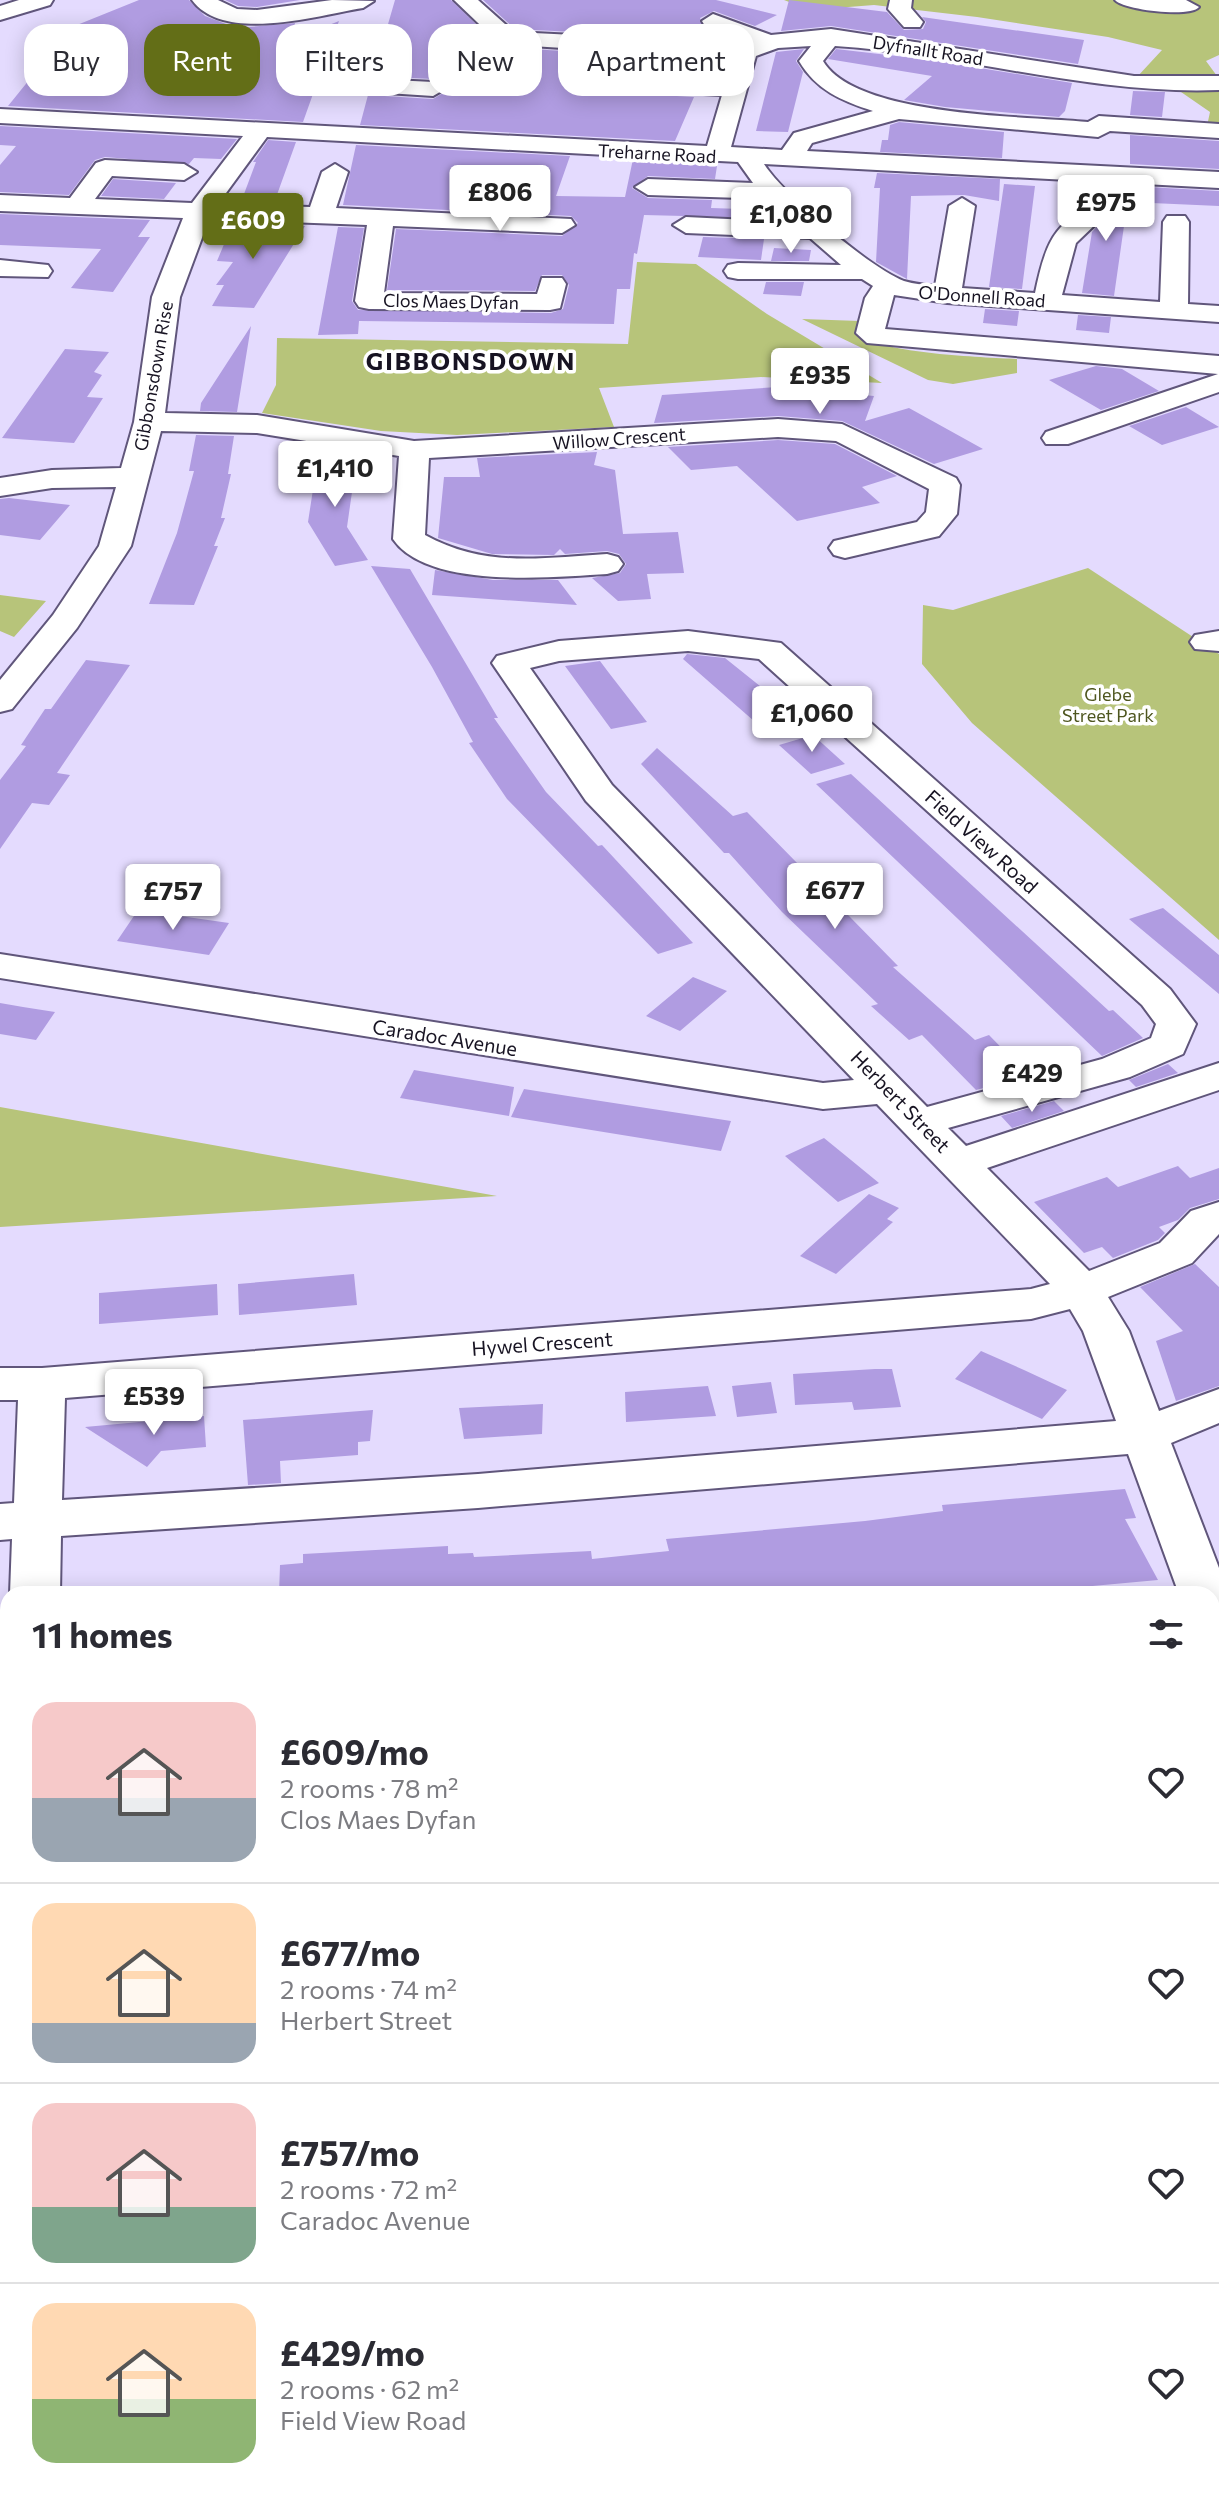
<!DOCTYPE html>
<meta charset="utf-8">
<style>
:root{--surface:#fff;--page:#f7f7f7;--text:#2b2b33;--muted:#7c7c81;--line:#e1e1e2;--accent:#636e17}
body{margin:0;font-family:Commissioner,sans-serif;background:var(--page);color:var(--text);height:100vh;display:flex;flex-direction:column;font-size:30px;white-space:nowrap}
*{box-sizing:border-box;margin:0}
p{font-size:26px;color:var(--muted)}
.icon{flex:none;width:44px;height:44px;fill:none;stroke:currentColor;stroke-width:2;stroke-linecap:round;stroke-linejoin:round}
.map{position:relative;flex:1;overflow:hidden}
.details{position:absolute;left:0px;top:1586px;width:1220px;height:914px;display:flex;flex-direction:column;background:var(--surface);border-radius:24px 24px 0 0;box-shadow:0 4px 20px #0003}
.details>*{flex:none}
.top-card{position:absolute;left:24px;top:24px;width:800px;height:72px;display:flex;gap:16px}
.price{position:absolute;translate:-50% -68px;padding:0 18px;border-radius:8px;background:#fff;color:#222;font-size:26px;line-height:52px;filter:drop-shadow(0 2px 4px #0008)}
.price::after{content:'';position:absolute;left:50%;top:48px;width:24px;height:18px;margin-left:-12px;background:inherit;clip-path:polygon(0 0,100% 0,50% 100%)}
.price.current{background:var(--accent);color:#fff}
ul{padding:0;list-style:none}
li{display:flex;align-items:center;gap:24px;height:200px;padding:0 32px}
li+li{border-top:2px solid var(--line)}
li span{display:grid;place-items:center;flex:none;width:224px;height:160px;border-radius:24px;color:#555}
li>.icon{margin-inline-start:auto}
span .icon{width:96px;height:96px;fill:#fffc;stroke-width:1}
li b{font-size:34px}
h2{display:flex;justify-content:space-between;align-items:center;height:96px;padding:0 32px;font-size:34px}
.pill{padding:0 28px;border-radius:24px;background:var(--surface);box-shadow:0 4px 20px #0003;font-size:28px;line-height:72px}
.pill.current{background:var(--accent);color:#fff}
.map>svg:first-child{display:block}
</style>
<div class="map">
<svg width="1219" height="2499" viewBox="0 0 1219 2499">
<rect width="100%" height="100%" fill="#e4dbfe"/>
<path fill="#b7c47a" d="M784 0H1219V55L1206 61 1217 76 1137 77 1162 50 1108 37 977 17 874 5 810 10Z
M1219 90V127L1207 126 1210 112 1181 92Z
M637 262 696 264 767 314 882 383 761 377 599 388 614 427 457 435 381 431 262 413 276 385 277 338 628 344Z
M802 319 860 321 857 334C884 354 981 357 1017 359V373L953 384 928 380Z
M1088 568 1219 654V940L972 723 922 664 923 605 953 610Z
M0 595 46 601 14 637 0 631Z
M0 1107 497 1196 0 1227Z
M1212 2241 1219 2246V2453L1212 2457Z
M1053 2492H1159L1148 2499H1060Z"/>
<path fill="#9aa75c" d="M1219 1624V1752L1212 1747V1625Z"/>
<path fill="#b09ce1" d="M139 0H189L205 16 226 24 249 27 295 23 292 40 339 21 303 122 8 106 72 27Z
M225 0H300L257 7 238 6Z
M395 0H451L500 47 594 53 609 42 594 33 515 29 483 0H716L777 15 755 26 714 11 700 18 704 29 729 39 715 46 702 76 608 72 593 81 608 92 694 97 675 141 360 125 368 95 433 99 448 90 433 79 373 76Z
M789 0 887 12 904 30 923 29 926 22 922 17 1084 40 1078 64 831 26 781 31Z
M804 49 796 61 803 72 788 132 756 131 776 52Z
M836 49 931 60 1072 83 1065 111 1059 117 945 107 904 100 932 76 828 59Z
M1133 91 1165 92 1162 117 1130 115Z
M899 122 1004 132 1002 158 880 152 882 140H888L890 125Z
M0 126 237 139 221 159 194 158 189 164 105 157 95 160 69 195 0 192V165L16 146 0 145Z
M1130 135 1219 141V169L1130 164Z
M268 140 296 142 274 203 241 202 256 162H253Z
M356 145 570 156 556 196 625 197 633 159 717 166 715 179 648 176 632 188 648 198 712 200 711 208 769 210 768 218 644 215 637 254 634 253 630 289H617L614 324 359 321 358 334 318 335 338 227 364 228 352 301 358 310 551 313 563 309 569 285 562 275H542L535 291 387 290 396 229 562 236 578 223 571 216 343 205Z
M877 173 1000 179 999 201 964 195 911 196 907 279 876 262 880 188H874Z
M113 179 176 183 164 199 101 196Z
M1004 184 1035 186 1022 289 989 287Z
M1130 186 1219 191V206L1129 202Z
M1098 189 1129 191 1114 296 1082 293 1092 232 1103 220 1095 213Z
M0 214 150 220 138 237H150L113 292 71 288 101 249 0 245Z
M233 223 305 226 254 308 212 306 224 285H216L233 262 217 261Z
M703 237 764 239 761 260 698 257Z
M774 248 811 250 809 261H771Z
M766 282H804L801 296 763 294Z
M985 309 1019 311 1017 326 983 323Z
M1078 315 1111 317 1109 333 1076 330Z
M251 326 237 412 200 411 201 403Z
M65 349 109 352 94 372 102 375 87 397 103 398 74 443 2 438Z
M1096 366 1122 369 1159 391 1101 410 1049 380Z
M778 387 874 396 865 421 909 408 983 449 934 464 842 421 778 416 654 423 662 395Z
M1186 407 1219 427 1162 445 1129 426Z
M196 435 234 436 228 474H231L221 518H225L214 546H218L194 605 149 604 177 533 194 471H189Z
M778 440 835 444 897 476 862 487 880 503 797 521 737 466 691 470 668 447Z
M597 452 594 465 615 470 623 534 678 532 684 573 647 574 651 599 618 601 592 578 620 573 626 564 619 554 607 551 565 554 560 549 554 555 492 554 438 538 444 477H480L477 458Z
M318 457H357L347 527 368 560 335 566 308 522Z
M9 498 70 505 40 540 0 535V499Z
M371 566 410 569 498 718H494L546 792 598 846 602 845 693 943 658 954 507 799 469 743 473 742 432 667Z
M435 570 493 580H558L577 605 432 595Z
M687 654 725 658 806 723 769 734 683 659Z
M86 660 130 665 57 773 70 775 49 805 32 803 0 849V780L26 746 21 745 45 709H51Z
M600 661 609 673 647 722 611 729 565 666Z
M813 735 845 764 811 774 779 745Z
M657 748 733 816 747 812 898 966 893 967 975 1040 989 1035 1029 1076 976 1090 922 1035 909 1040 871 1006 878 1004 782 912 729 853H724L641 764Z
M851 774 1109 1011 1113 1010 1143 1038 1102 1056 816 784Z
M1163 908 1219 955V994L1129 919Z
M138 910 229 923 209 955 117 941Z
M693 977 727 991 680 1031 646 1016Z
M0 1003 23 1007 55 1012 36 1040 0 1034Z
M1168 1064 1178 1073 1136 1087 1129 1080Z
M414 1070 514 1087 509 1116 400 1098Z
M524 1089 568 1096 731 1121 721 1151 511 1117Z
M1054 1101 1064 1111 1012 1128 1001 1116Z
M824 1138 851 1160 879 1183 838 1202 785 1156Z
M1178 1166 1190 1178 1219 1168V1199L1190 1208 1178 1220 1159 1227 1165 1233 1158 1240 1113 1258 1102 1247 1084 1253 1034 1202 1107 1177 1118 1187Z
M869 1194 899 1208 887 1219 893 1222 836 1274 800 1256Z
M1195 1264 1219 1287V1386L1176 1401 1156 1341 1183 1331 1140 1287Z
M354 1274 357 1305 239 1315 238 1284Z
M217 1284 218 1315 99 1324V1293Z
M981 1351 1024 1370 1067 1390 1042 1419 955 1379Z
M875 1369H892L901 1407 854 1410 852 1402 795 1405 793 1374Z
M771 1382 777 1413 737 1417 732 1386Z
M708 1386 716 1416 626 1422 625 1392Z
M543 1404 542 1434 464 1439 459 1408Z
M373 1410 370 1441 358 1442V1455L280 1461 281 1483 248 1485 243 1420Z
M204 1416 206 1447 161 1451 147 1467 85 1427Z
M1125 1489 1136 1518 1125 1519 1158 1580 1006 1594H279L280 1565 303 1563V1554L448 1546V1554L473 1553 474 1557 591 1551 592 1559 669 1551 666 1539 865 1521 943 1511 942 1505Z"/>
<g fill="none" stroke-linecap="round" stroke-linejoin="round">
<defs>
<path id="minor" d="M19 0H53L50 5 0 20V6Z
M192 0H218L237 9 257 10 332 0 374 1 363 8C319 15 224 44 192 0Z
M454 0H478L514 32 594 36 606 43 594 50 500 44Z
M890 0H912L911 8 923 22 920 27H904L888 9Z
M1115 0H1186L1199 7C1191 18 1123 10 1115 0Z
M713 14 771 35 831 29 1134 76H1219V90C1089 95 964 54 835 46L823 61C856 117 1026 116 1088 122L1099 116 1219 124V138L1110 131 1098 137 899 119 812 143 807 151 1219 172V188L764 164C783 194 870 268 904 281 914 284 925 285 935 286L949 206 962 198 975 206 962 288 1035 293C1042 260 1050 221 1087 212L1100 220 1076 243 1062 295 1160 302 1163 222 1167 216H1185L1189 222 1188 304 1219 306V322L947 303 894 295 885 329 1219 356V392L1068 444H1046L1042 438 1046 432 1218 374 867 343 856 333 865 298 873 286 862 279H738L728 277 724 271 728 265 738 263 841 265 810 238 686 233 673 225 686 217 792 222 769 199 648 195 635 187 648 179 753 183 738 162 267 137 218 204 310 207 322 172 335 164 348 172 336 208 571 219 575 225 562 233 393 226 384 293 537 294 542 278H562L566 284 560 308 550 310 369 309 359 307 355 301 367 225 209 219 180 297 165 413 257 415 414 441 778 419 842 424 956 478 960 485 957 514 939 536 845 558 834 555 829 548 834 541 917 522 926 512 929 489 836 441 778 437 429 458 425 535C485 568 541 558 607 554L618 557 623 564 618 571 607 574C553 577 428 590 393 539L399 456 257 433 161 431 131 546 77 628 12 709 0 712V680L53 615 99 546 116 487 52 488 0 496V478L52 470 121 468 134 422 152 297 183 218 0 211V195L70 198 96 163 105 160 184 164 197 172 184 180 112 176 95 199 192 203 243 136 0 123V109L707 146 722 95 608 89 596 82 608 75 726 80 734 52 749 43 705 26 702 21ZM811 46 799 61C816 90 842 101 873 111L794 133 782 150 731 147 756 56 778 48Z
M333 77 433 82 445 89 433 96 325 89 321 84 325 79Z
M0 260 48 265 52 271 48 277 0 276Z
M688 631 781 643 1170 989 1196 1024 1183 1054 1130 1077 948 1128 966 1146 1219 1063V1090L987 1168 1089 1271 1160 1243 1191 1211 1219 1202V1234L1192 1263 1108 1297 1129 1331 1159 1411 1219 1389V1423L1171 1443 1219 1568V1608L1212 1610V1594H1179L1128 1454 478 1508 61 1536 60 1594H10L12 1539 0 1540V1504L14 1503 18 1400H0V1368H42L1031 1289 1050 1284 877 1104 823 1109 0 978V954L823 1083 854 1080 586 801 492 663 497 656 559 641ZM688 651 759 659 1142 1005 1156 1024 1151 1038 1102 1059 927 1107 612 785 530 668 559 661ZM1070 1309 1083 1331 1116 1421 478 1474 62 1500 65 1398 1031 1319Z
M1219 631V651L1195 649 1190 642 1195 635Z
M8 1676V1716L0 1717V1677Z
M8 1901V1949L0 1952V1904Z
M1212 1953 1219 1956V2007L1212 2005Z
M0 1958 8 1961V2016L0 2013Z
M1212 2466 1219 2469V2499H1153L1156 2492H1212Z
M386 2492H453L456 2499H389Z
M696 2492H765L768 2499H699Z
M998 2492H1067L1070 2499H1001Z"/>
</defs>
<use href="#minor" stroke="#60567b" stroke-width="4"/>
<use href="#minor" fill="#fff" fill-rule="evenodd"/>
</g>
<g text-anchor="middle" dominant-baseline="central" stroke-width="7" stroke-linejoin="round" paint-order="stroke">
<g font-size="18" fill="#171322" stroke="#fff">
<text transform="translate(928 50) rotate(9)">Dyfnallt Road</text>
<text transform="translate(657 153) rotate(3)">Treharne Road</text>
<text transform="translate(982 296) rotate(4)">O'Donnell Road</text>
<text transform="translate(451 301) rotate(1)">Clos Maes Dyfan</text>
<text transform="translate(153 376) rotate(-80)">Gibbonsdown Rise</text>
<text transform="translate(619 438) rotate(-4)">Willow Crescent</text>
</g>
<g font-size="18" fill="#4e561f" stroke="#fff">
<text x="1108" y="694">Glebe<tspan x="1108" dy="21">Street Park</tspan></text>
</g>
<g font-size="20" fill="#171322" stroke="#fff">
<text transform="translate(982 841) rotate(42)">Field View Road</text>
<text transform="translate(445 1037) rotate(9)">Caradoc Avenue</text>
<text transform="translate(901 1101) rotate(46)">Herbert Street</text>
<text transform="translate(542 1343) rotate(-4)">Hywel Crescent</text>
</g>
<g font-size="24" font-weight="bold" letter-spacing="2" fill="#171322" stroke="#fff">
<text x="471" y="360">GIBBONSDOWN</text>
</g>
</g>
</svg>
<b class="price" style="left:500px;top:233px">£806</b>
<b class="price" style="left:1106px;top:243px">£975</b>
<b class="price" style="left:791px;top:255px">£1,080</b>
<b class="price current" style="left:253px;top:261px">£609</b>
<b class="price" style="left:820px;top:416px">£935</b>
<b class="price" style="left:335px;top:509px">£1,410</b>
<b class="price" style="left:812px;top:754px">£1,060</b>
<b class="price" style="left:835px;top:931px">£677</b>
<b class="price" style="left:173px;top:932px">£757</b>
<b class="price" style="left:1032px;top:1114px">£429</b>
<b class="price" style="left:154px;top:1437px">£539</b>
<div class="top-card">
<a class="pill">Buy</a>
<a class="pill current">Rent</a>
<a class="pill">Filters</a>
<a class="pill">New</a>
<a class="pill">Apartment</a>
</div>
<section class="details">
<h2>11 homes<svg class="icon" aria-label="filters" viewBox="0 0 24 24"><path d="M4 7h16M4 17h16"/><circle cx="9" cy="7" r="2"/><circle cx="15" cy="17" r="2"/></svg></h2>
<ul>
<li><span style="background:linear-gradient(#f6c9c9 60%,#9aa5b1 0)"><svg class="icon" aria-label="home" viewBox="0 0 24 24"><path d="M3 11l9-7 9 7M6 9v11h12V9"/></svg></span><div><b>£609/mo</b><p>2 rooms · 78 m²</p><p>Clos Maes Dyfan</p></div><svg class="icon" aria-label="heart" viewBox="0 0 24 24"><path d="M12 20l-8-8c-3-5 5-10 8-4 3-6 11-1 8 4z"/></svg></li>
<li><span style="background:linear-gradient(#ffd9b3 75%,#9aa5b1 0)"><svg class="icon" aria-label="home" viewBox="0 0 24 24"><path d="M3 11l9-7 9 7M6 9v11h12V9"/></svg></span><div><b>£677/mo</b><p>2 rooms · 74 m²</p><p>Herbert Street</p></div><svg class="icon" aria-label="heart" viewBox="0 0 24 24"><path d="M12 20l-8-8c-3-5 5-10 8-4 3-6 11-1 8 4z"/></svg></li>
<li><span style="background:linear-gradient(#f6c9c9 65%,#7fa58c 0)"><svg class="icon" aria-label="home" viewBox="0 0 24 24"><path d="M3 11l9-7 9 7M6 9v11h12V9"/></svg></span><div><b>£757/mo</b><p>2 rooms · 72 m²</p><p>Caradoc Avenue</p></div><svg class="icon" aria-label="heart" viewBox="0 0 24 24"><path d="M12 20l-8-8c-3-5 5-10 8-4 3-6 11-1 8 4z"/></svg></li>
<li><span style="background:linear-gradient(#ffd9b3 60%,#8fb573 0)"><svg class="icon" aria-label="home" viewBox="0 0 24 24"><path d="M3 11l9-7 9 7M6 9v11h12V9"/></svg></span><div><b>£429/mo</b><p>2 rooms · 62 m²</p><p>Field View Road</p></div><svg class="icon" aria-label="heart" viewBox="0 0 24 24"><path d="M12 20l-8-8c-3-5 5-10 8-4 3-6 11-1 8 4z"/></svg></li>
</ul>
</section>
</div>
